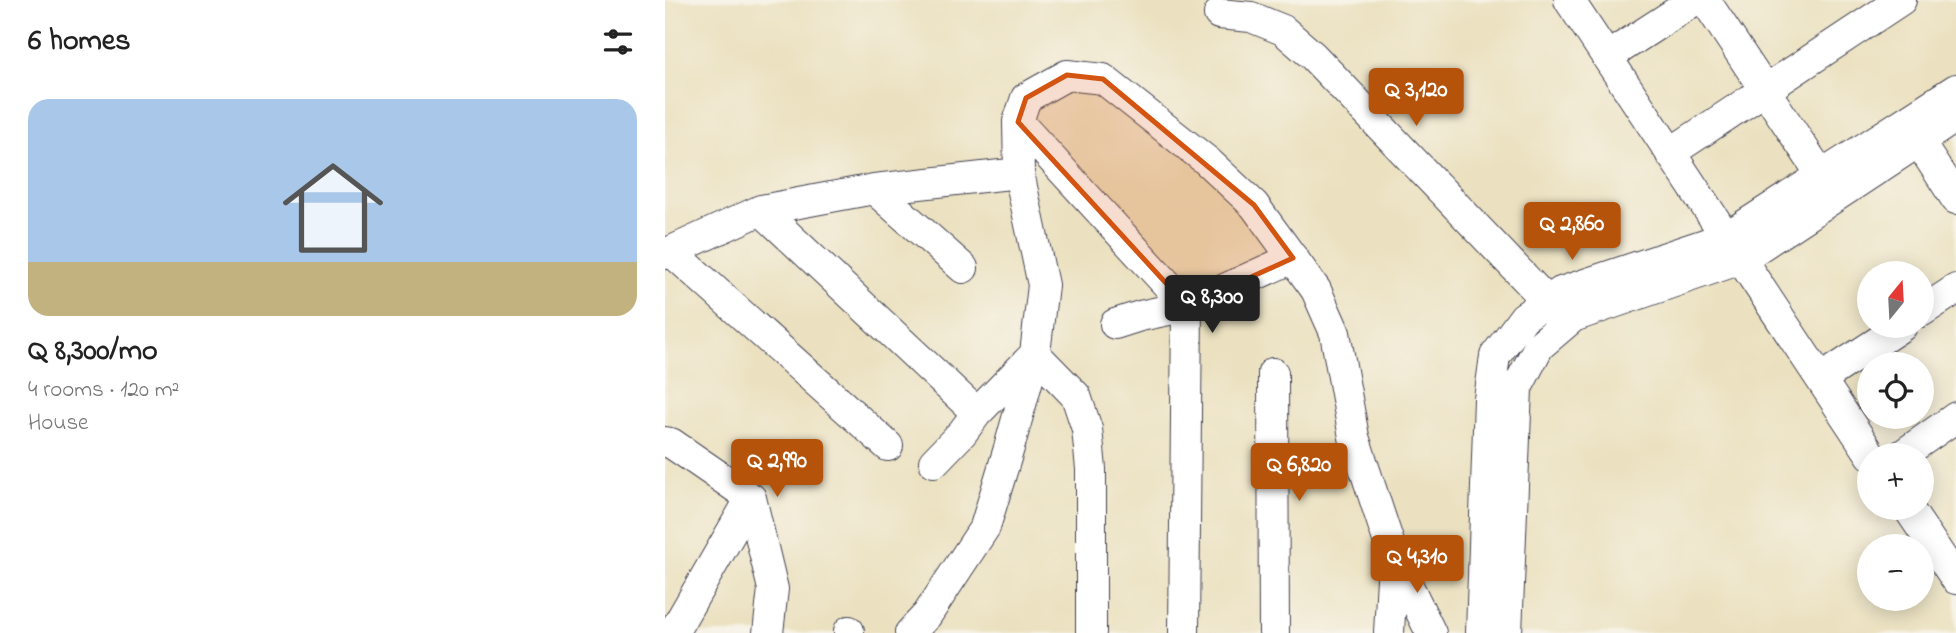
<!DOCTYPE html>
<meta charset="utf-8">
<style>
:root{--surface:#fff;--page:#f2f2f2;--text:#222;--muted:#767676;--line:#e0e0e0;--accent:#b45309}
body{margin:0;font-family:"Indie Flower",sans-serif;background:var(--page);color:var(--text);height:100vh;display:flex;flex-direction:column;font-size:26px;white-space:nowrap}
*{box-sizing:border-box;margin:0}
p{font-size:23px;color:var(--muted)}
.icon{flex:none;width:38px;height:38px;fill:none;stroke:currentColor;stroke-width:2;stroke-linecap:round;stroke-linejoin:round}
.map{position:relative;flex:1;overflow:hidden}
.details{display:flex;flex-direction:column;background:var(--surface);width:665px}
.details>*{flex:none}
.needle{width:46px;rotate:18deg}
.buttons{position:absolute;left:1192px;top:261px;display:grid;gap:14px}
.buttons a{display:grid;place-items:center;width:77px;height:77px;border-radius:50%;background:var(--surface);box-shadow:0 4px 18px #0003;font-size:35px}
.price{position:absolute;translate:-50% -60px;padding:0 16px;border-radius:7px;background:var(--accent);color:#fff;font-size:23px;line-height:46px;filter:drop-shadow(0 2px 4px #0008)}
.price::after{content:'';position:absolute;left:50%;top:42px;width:21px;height:16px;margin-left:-10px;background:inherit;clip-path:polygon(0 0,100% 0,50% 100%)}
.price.current{background:#222;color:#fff}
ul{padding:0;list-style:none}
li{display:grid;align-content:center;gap:14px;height:371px;padding:0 28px}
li+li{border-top:2px solid var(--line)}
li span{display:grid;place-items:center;height:217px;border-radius:21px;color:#555}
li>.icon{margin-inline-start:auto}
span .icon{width:126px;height:126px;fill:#fffc;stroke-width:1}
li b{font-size:30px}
h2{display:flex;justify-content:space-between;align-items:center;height:84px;padding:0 28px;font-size:30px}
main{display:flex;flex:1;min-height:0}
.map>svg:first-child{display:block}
</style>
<main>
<section class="details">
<h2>6 homes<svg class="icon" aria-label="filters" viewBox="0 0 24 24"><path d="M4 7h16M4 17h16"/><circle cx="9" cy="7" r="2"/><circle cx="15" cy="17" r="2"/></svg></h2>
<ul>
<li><span style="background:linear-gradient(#a9c7e8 75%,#c2b280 0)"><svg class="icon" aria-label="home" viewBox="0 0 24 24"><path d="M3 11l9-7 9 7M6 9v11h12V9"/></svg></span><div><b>Q 8,300/mo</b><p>4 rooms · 120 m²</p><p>House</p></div></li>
</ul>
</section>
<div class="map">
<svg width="1291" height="633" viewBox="0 0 1291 633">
<rect width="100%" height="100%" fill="#f7f3e8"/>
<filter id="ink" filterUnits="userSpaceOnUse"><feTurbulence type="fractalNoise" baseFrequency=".0143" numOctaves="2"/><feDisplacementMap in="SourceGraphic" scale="14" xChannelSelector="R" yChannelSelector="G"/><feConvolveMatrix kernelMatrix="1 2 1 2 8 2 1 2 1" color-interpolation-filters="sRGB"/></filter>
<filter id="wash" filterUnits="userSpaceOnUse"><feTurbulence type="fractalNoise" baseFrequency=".00686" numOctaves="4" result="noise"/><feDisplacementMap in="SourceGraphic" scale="28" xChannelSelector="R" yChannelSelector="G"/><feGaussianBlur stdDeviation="1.57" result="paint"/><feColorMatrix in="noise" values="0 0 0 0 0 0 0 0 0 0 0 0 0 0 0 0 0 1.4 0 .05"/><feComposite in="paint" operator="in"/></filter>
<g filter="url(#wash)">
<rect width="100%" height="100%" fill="#ebe1c0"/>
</g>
<g filter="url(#ink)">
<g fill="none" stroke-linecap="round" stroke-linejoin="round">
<defs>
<path id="minor" d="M904 0 1206 455
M1040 0 1157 176
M554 14 586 17 618 30 648 56 882 301 893 316
M942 57 1030 0
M353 122 522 306 519 633
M1254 142 1291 199
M1005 153 1236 0
M209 189 298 268
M96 210 312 413
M6 251 223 446
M0 254 96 210 209 189 354 173
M1256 312 1291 289
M450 324 475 316 522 306 628 258
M608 373 609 633
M1156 379 1237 326
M0 442 6 443 86 498 108 589 103 633
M1237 455 1291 417
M269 462 297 433 312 413 370 354 411 396 422 429 426 469V633
M1243 508 1291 579
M8 633 86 498
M184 633V631
M245 633 262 615 320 527 344 448 370 354 378 285 354 173 353 122 361 98 402 75 438 79 542 161 589 205 651 290 670 333 689 437 728 555 766 633
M724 633 728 560
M816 633 824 399 830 356 859 317 896 292 1061 237 1291 89
M842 633 852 388 874 346 908 317 1076 259 1291 117"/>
</defs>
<use href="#minor" stroke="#403f4f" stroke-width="32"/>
<use href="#minor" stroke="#fff" stroke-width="30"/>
</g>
</g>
<path fill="#d45411" fill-opacity="0.2" stroke="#d45411" stroke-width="5" stroke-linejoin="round" d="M402 75 438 79 589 205 628 258 522 306 353 122 361 98Z"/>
</svg>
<div class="buttons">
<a><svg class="needle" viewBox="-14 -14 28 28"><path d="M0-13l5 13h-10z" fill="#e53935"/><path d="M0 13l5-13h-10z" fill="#767676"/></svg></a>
<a><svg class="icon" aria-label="locate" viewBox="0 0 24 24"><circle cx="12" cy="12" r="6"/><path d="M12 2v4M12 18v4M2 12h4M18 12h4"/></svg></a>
<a>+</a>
<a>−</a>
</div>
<b class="price" style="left:751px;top:128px">Q 3,120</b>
<b class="price" style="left:907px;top:262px">Q 2,860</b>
<b class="price current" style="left:547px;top:335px">Q 8,300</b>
<b class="price" style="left:112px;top:499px">Q 2,990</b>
<b class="price" style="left:634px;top:503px">Q 6,820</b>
<b class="price" style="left:752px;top:595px">Q 4,310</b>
</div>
</main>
